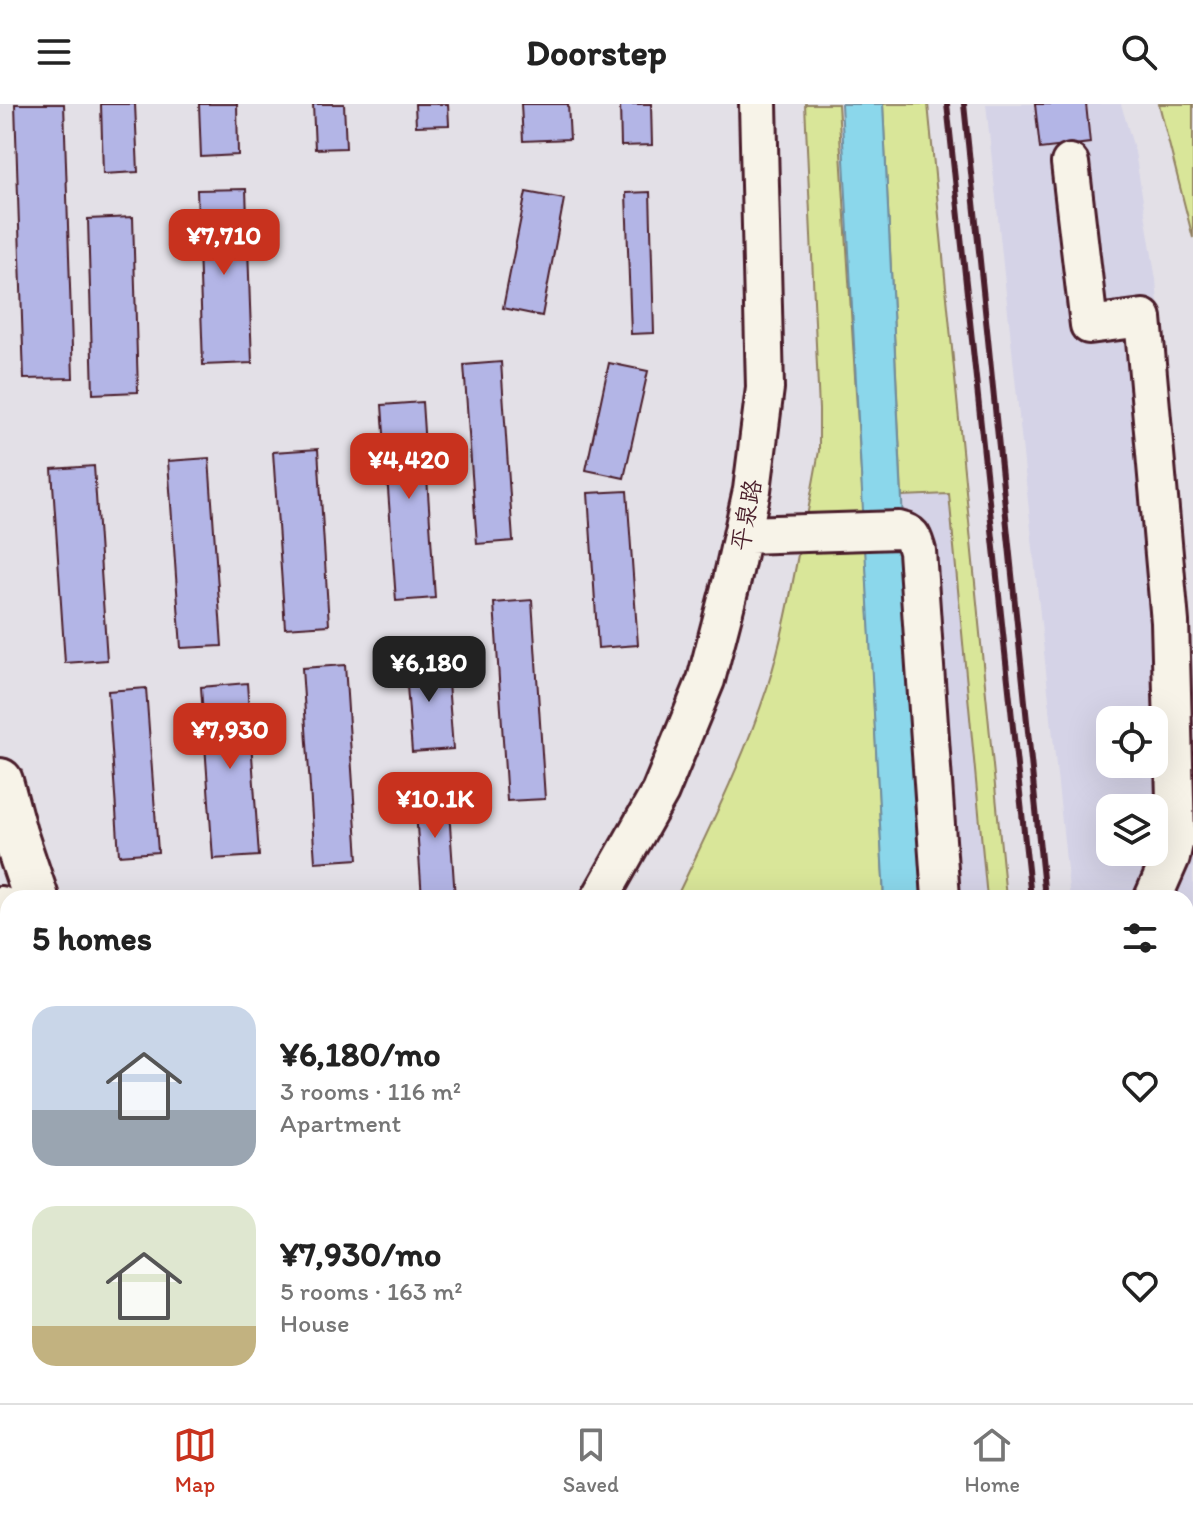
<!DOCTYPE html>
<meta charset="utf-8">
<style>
:root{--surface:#fff;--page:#f6f6f6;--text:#222;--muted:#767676;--line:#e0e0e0;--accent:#c8321e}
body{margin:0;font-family:Itim,"LXGW WenKai TC",sans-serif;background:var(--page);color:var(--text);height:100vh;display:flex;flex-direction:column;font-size:30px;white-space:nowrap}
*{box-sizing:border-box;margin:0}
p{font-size:26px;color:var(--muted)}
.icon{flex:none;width:44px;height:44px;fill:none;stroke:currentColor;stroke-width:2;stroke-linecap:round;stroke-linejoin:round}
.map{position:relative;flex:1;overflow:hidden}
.details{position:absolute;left:0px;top:786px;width:1194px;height:514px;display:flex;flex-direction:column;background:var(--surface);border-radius:24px 24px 0 0;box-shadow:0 8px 32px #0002}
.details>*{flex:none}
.fabs{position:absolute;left:1096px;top:602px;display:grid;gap:16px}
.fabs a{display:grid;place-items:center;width:72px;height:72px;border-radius:16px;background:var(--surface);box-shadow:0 8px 32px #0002;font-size:40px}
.price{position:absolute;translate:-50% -68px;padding:0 18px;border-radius:16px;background:var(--accent);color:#fff;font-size:26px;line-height:52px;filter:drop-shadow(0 2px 4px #0008)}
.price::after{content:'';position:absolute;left:50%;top:48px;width:24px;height:18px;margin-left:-12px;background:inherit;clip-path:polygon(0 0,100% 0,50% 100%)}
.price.selected{background:#222;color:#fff}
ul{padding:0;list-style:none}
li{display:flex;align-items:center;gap:24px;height:200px;padding:0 32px}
li span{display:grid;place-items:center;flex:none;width:224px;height:160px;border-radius:24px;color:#555}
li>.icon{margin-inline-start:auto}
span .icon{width:96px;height:96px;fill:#fffc;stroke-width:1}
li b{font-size:34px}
h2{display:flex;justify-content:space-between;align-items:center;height:96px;padding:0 32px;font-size:34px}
header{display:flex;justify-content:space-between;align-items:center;height:104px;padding:0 32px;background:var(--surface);font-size:36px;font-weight:700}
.menu{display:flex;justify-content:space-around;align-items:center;height:112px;border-top:2px solid var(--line);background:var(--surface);font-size:22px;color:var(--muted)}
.menu a{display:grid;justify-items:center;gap:4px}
.menu .selected{color:var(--accent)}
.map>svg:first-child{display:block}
</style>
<header><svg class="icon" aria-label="menu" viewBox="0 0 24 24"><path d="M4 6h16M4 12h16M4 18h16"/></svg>Doorstep<svg class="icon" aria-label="search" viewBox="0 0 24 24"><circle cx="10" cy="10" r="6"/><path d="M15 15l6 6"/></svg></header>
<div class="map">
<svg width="1193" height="1299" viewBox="0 0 1193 1299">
<rect width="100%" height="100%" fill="#e3e0e7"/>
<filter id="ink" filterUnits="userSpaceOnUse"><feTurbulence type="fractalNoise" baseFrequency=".0125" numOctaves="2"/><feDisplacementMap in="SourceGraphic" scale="16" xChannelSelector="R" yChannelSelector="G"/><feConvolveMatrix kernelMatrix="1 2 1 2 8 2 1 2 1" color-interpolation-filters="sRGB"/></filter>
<g filter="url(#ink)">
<path fill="#d5d3e7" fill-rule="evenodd" d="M986 0H1121L1135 48 1156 176 1183 487 1193 729V866L1186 870V794H1070ZM1110 616H1154V660H1110ZM1110 704H1154V748H1110Z
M949 389 987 794H921L902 392Z"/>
<path fill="#d9e699" stroke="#928262" stroke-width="2" d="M805 0H838L864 416 806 418 819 347V306Z
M883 0H928L1006 794H987L949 390 902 392Z
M1159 0H1193V134Z
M865 435 884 794H676C709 725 743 657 767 584 782 537 791 489 800 440Z
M1193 1222V1299H1120L1119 1292H1186V1226Z
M231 1292H666L659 1299H223Z"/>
<path fill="#8bd7eb" stroke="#718d9e" stroke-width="2" d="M841 0H883L921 794H884Z
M1193 866V1019L1186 1025V870Z
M666 1292H876L868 1299H659Z"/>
<path fill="#b3b5e6" stroke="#4a1f2b" stroke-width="2" d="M15 0H64L73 274 24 275Z
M101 0H135L138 68 103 70Z
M199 0H237L238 51 201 53Z
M313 0H344L346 44 315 45Z
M415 0H448L449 21 416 22Z
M521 0H568L570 35 523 37Z
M620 0H651L652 41 621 42Z
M1035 0H1086L1090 39 1040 45Z
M246 85 252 259 203 261 197 86Z
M526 88 564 95 542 212 503 204Z
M650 88 654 229 631 230 626 89Z
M133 113 138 288 93 290 88 115Z
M501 258 513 437 477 440 464 261Z
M609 259 648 267 624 374 586 366Z
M422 298 435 494 396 497 382 301Z
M318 345 329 521 285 524 273 348Z
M209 354 222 542 181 544 168 357Z
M94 362 107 556 65 559 52 365Z
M627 387 638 541 598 544 588 389Z
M532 496 545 695 507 697 494 499Z
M446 552 453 645 412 648 405 555Z
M345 561 358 755 315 758 302 564Z
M247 579 259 752 213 755 201 583Z
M146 584 158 748 119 751 108 587Z
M447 677 455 794H422L414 679Z
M0 1100H8V1259H0Z"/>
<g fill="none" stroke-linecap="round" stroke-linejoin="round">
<defs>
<path id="minor" d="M1070 59 1089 221 1143 214 1170 518 1176 730 1171 753 1153 794
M742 431 899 426C913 429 913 434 917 447L941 794
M600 794 660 688 706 576 732 476 752 386 765 284 758 0
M93 1299 101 1292"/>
<path id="major" d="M0 677 14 729 36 794
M0 805 8 830
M0 884 8 904
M1186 1137 1193 1134
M1186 1176 1193 1174
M283 1292 289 1299
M950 1299 957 1292
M1001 1299 1008 1292"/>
</defs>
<use href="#minor" stroke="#4a1f2b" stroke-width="42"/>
<use href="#major" stroke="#4a1f2b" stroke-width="50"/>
<use href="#minor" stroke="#f7f3e8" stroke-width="36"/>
<use href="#major" stroke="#f7f3e8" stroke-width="44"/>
<path stroke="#4a1f2b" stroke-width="6" d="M947 0 1031 794
M964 0 1045 794
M1082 1292 1083 1299
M1098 1292 1099 1299"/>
</g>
</g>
<g text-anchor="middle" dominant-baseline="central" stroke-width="7" stroke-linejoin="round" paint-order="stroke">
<g font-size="24" fill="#4a1f2b" stroke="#f7f3e8">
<text transform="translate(746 411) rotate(-79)">平泉路</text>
</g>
</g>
</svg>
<div class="fabs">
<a><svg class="icon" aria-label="locate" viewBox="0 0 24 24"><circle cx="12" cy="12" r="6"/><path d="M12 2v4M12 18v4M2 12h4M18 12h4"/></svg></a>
<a><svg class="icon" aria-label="layers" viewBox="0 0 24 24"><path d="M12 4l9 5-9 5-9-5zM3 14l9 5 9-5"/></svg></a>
</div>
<b class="price" style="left:224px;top:173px">¥7,710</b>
<b class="price" style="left:409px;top:397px">¥4,420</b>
<b class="price selected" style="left:429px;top:600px">¥6,180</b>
<b class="price" style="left:230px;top:667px">¥7,930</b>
<b class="price" style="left:435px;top:736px">¥10.1K</b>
<section class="details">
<h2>5 homes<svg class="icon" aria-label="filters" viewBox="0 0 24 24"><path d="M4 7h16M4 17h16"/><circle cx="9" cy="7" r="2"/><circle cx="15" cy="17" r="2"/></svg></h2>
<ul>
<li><span style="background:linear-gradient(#c9d6e8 65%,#9aa5b1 0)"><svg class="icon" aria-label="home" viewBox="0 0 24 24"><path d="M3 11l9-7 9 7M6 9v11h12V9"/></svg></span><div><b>¥6,180/mo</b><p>3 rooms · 116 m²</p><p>Apartment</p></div><svg class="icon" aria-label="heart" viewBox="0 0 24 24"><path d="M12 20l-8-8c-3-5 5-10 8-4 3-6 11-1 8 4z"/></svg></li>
<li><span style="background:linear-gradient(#dfe7d0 75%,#c2b280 0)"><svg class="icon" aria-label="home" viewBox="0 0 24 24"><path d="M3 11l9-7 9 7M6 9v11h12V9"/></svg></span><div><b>¥7,930/mo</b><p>5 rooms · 163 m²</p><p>House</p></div><svg class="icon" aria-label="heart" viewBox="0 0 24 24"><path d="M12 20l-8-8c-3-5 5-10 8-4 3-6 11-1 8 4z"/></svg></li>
</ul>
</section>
</div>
<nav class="menu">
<a class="selected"><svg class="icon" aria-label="map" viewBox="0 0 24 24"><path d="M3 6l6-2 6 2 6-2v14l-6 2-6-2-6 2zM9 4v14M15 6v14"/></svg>Map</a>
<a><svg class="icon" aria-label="saved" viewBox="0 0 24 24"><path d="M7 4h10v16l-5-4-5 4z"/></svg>Saved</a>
<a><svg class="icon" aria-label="home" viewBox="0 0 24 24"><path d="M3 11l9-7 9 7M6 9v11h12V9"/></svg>Home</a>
</nav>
